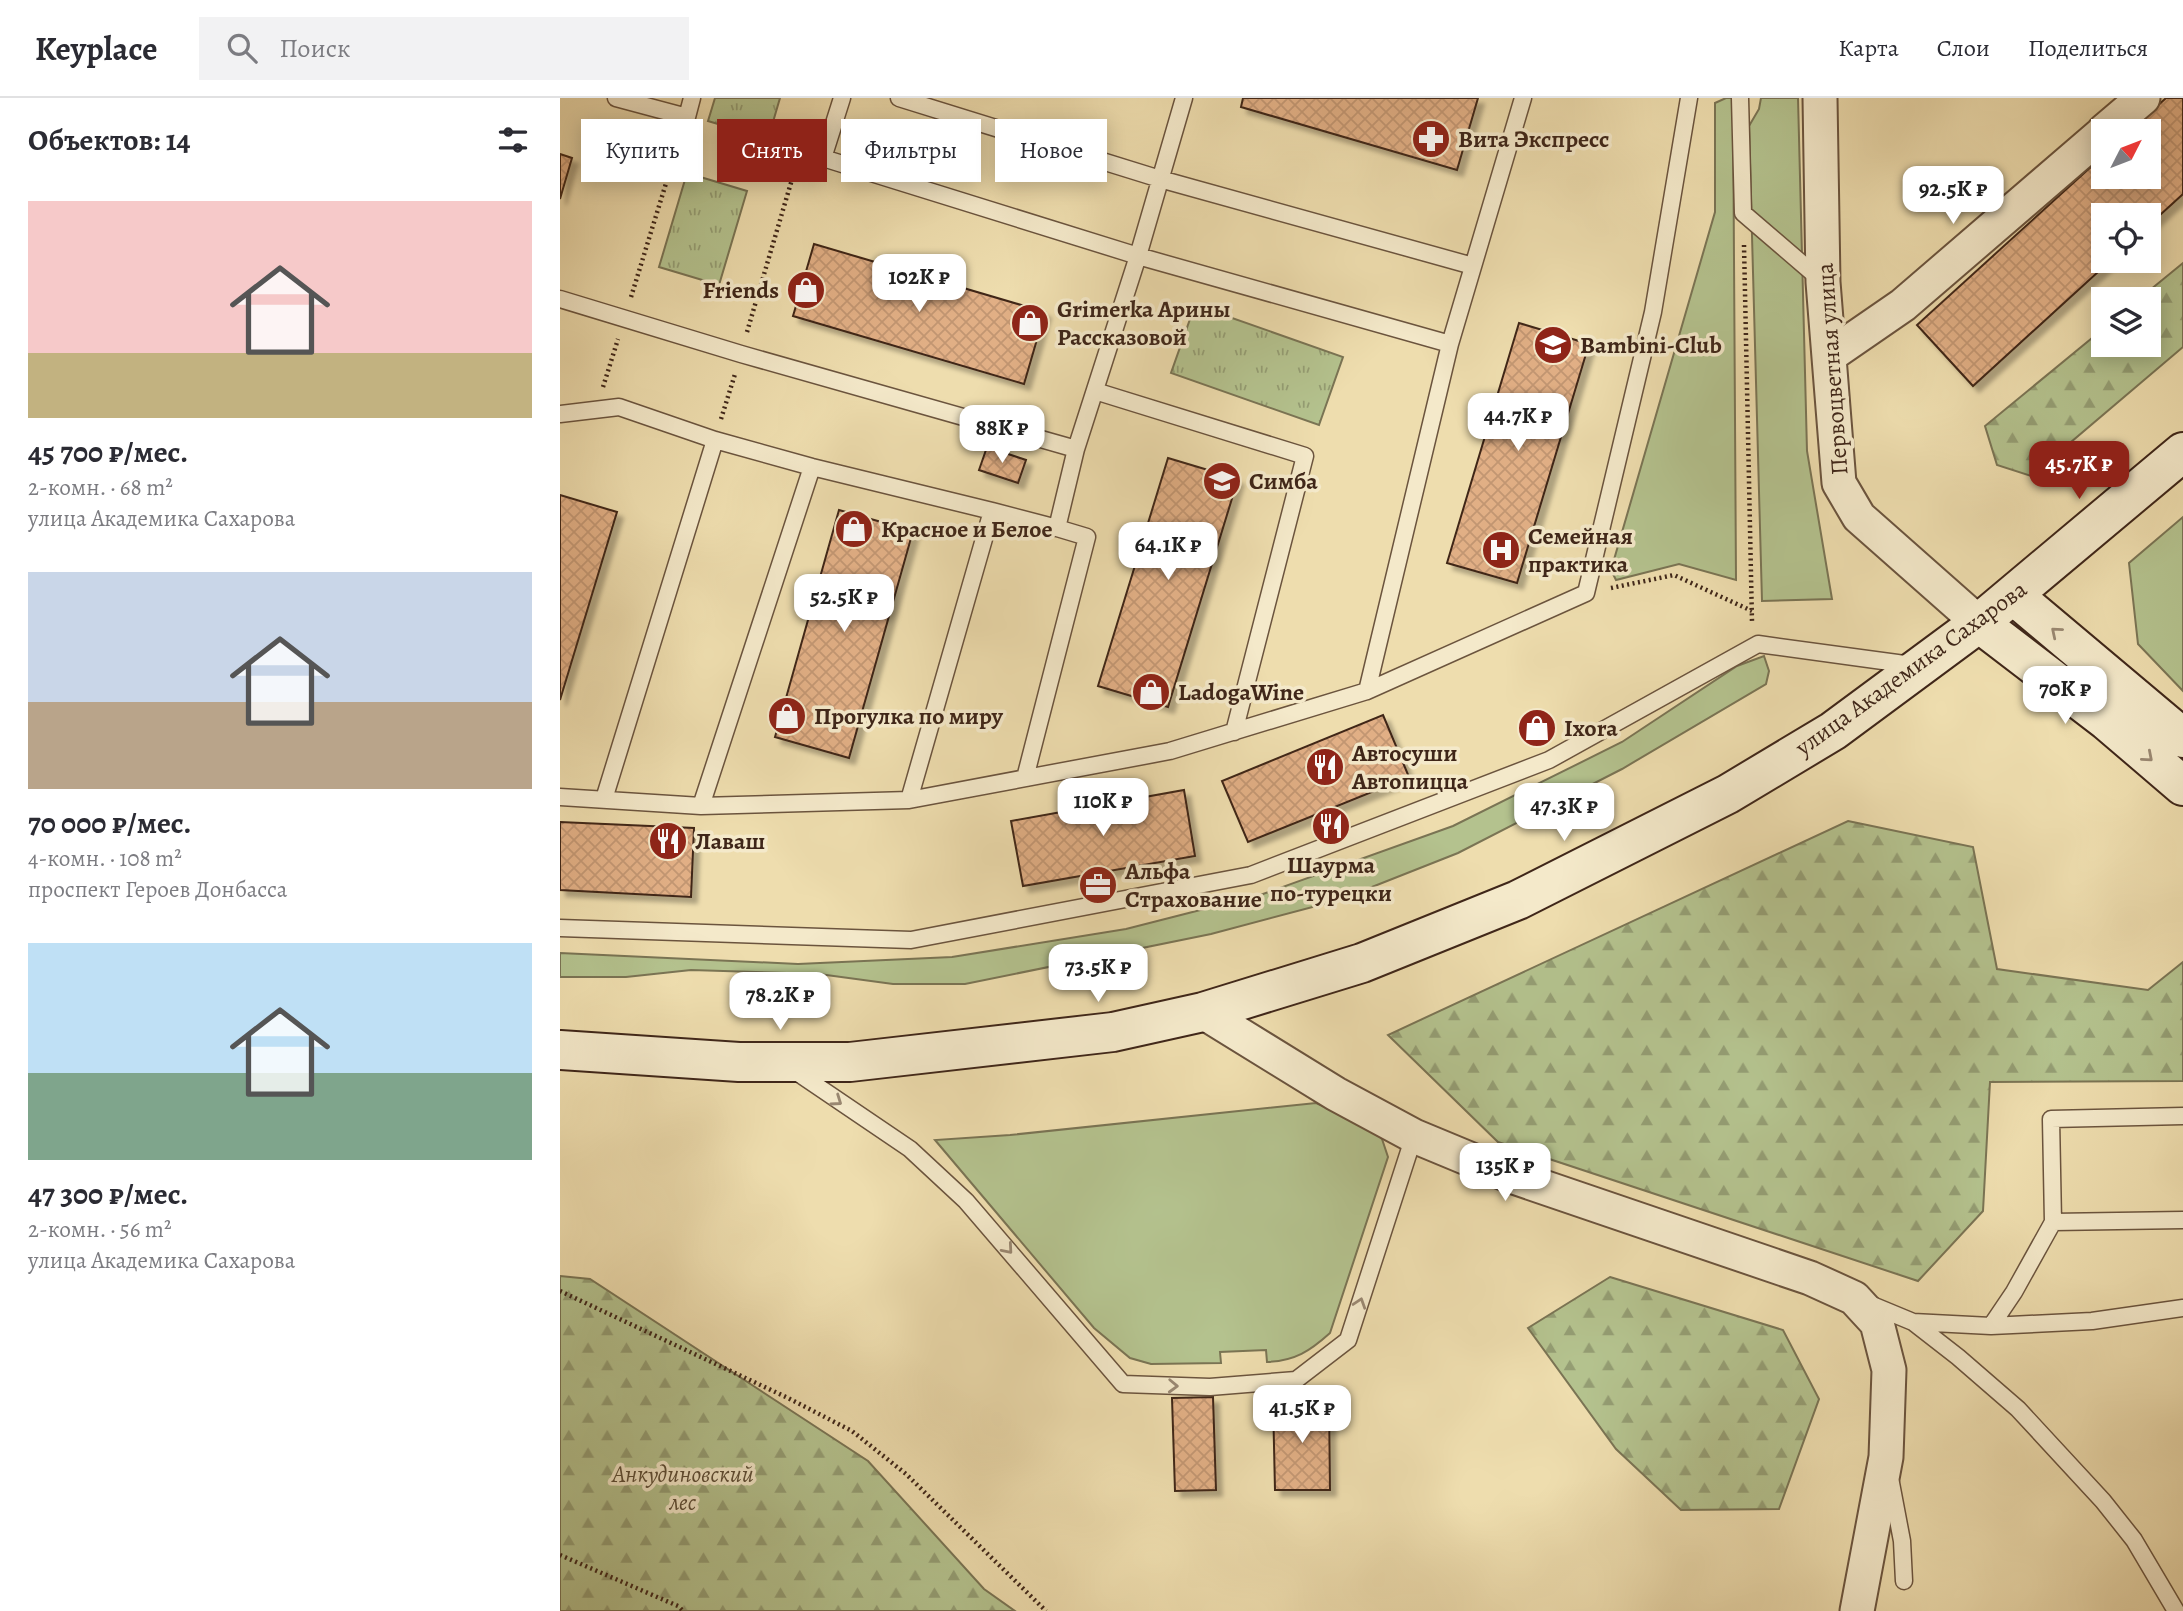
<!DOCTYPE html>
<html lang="ru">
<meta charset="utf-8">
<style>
:root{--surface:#fff;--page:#f2f2f3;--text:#2b2b33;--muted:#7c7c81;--line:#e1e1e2;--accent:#8f2418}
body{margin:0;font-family:Alegreya,serif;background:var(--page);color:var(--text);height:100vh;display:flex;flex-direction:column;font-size:26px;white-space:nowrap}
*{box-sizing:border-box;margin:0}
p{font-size:23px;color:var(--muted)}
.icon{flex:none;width:38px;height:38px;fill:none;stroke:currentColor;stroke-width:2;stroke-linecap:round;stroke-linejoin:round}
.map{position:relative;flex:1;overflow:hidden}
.details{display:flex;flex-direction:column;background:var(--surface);width:560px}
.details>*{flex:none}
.guide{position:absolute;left:21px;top:21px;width:665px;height:63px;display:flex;gap:14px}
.needle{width:46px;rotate:48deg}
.buttons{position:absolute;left:1531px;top:21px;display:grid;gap:14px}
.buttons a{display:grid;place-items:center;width:70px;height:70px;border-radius:0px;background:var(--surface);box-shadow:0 4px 18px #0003;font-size:35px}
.price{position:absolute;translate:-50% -60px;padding:0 16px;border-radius:14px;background:#fff;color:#222;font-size:23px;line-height:46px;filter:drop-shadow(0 2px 4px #0008)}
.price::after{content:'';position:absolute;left:50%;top:42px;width:21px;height:16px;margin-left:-10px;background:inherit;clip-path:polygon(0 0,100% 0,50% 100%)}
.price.active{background:var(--accent);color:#fff}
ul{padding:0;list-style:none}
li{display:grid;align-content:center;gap:14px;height:371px;padding:0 28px}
li span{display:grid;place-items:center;height:217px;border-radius:0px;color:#555}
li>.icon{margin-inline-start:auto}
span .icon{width:126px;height:126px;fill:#fffc;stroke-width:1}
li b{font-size:30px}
h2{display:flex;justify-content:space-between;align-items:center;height:84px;padding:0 28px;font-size:30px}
.pill{padding:0 24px;border-radius:0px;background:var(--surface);box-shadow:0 4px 18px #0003;font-size:24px;line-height:63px}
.pill.active{background:var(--accent);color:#fff}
header{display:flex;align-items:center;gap:42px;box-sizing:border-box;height:98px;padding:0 35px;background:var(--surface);border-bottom:2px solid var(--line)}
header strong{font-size:33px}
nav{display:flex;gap:38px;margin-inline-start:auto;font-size:24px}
.search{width:490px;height:63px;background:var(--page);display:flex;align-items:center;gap:18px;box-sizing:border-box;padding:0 24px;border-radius:0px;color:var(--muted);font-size:26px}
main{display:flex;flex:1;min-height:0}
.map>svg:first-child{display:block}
</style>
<header>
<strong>Keyplace</strong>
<div class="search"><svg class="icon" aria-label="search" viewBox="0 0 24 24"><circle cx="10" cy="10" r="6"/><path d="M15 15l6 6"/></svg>Поиск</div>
<nav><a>Карта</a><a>Слои</a><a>Поделиться</a></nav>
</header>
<main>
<section class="details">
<h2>Объектов: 14<svg class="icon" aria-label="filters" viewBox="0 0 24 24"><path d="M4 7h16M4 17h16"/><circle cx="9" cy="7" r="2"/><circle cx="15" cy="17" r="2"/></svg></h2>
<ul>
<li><span style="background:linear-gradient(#f6c9c9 70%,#c2b280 0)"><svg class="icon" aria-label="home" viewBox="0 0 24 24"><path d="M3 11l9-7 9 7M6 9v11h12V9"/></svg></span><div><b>45 700 ₽/мес.</b><p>2-комн. · 68 m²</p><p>улица Академика Сахарова</p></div></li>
<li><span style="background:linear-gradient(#c9d6e8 60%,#b9a48a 0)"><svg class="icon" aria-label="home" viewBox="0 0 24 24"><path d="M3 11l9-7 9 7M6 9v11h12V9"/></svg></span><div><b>70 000 ₽/мес.</b><p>4-комн. · 108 m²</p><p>проспект Героев Донбасса</p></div></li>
<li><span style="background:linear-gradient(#bfe0f5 60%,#7fa58c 0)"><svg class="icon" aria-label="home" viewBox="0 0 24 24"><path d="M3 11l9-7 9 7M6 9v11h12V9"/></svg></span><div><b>47 300 ₽/мес.</b><p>2-комн. · 56 m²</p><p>улица Академика Сахарова</p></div></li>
</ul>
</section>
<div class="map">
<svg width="1623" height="1513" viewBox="0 0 1623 1513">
<defs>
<pattern id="forest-firs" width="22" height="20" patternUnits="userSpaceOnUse" patternTransform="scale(1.75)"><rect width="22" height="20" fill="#b4c28e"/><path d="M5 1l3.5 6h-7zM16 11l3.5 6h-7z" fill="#949d73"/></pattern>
<pattern id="park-tufts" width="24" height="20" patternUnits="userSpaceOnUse" patternTransform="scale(1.75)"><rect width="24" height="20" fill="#b4c28e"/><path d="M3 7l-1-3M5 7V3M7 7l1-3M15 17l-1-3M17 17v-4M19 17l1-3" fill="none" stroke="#949d73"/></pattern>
<pattern id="building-cross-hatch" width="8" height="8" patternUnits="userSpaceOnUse" patternTransform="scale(1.75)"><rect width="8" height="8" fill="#e1af85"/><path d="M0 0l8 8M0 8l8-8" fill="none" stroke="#c29672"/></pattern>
<filter id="shadow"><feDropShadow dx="6" dy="6" stdDeviation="2" flood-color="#0004"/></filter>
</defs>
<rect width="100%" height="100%" fill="#eeddae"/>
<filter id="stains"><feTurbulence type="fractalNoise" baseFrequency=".00286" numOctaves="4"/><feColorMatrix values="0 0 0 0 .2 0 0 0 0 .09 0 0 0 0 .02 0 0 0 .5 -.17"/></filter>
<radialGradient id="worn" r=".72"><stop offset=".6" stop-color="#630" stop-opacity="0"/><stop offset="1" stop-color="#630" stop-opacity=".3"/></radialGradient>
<path fill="#b4c28e" stroke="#7a7454" stroke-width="2" d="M1166 0H1173L1176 482 1119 466 1056 482 1051 472 1155 114V5Z
M1201 0H1238L1247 353 1272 501 1202 503 1189 28 1199 11Z
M1623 419V593L1578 546 1569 465Z
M1204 558 1209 573 1206 586 1062 671 898 755 779 802 651 836 405 886H333L259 876 131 872 66 879H0V855L238 866 392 859 566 831 703 796 893 728 1062 644 1177 568Z
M756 1005 810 1029 822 1041 828 1059 770 1235C750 1253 735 1263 707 1264L706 1252 660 1254 661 1265 591 1266 570 1260 534 1230 375 1042 450 1037Z"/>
<path fill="url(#forest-firs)" stroke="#7a7454" stroke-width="2" d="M1623 165V249L1471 378 1437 367 1425 328 1543 231 1544 247H1589V201H1579Z
M1288 723 1413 749 1437 871 1588 892 1623 864V983L1430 984 1423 1113 1358 1183 938 1044 828 937Z
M0 1178 30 1181 308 1363 424 1491 455 1513H0Z
M1050 1179 1223 1232 1259 1301 1219 1411 1121 1412 1056 1351 968 1230Z"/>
<path fill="url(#park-tufts)" stroke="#7a7454" stroke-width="2" d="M155 0H220L208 41 148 23Z
M127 75 187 93 159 187 99 169Z
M635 207 783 259 759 327 611 275Z"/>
<path fill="url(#building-cross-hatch)" stroke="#3f2619" stroke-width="2" filter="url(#shadow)" d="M683 0H918L897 72 681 9Z
M1606 0H1623V96L1589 127V117H1544V163H1550L1413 288 1357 227 1544 57V79H1589V33H1570Z
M0 56 12 60 0 101Z
M254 146 485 214 464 286 233 218Z
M959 225 1029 246 957 485 887 465Z
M427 349 466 362 458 385 419 372Z
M608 360 678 381 608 609 538 588Z
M0 397 57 414 0 602Z
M279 412 353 433 289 660 215 639Z
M823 617 849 679 688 744 662 683Z
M624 692 635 758 463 788 451 723Z
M0 724 134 730 131 799 0 792Z
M653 1299 656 1392 615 1393 612 1300Z
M713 1303H769L770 1392H715Z"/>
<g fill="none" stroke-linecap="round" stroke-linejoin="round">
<defs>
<path id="lane" d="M56 0 127 19 132 0
M282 0 263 60 578 158 890 246
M339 0 600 81 913 168
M1180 0 1183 115 1261 182
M0 201 181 256 516 351 497 430 432 413
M535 293 745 358 674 634
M0 316 59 309 155 342 252 369 432 413 349 702 141 708 0 699
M516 351 578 158 624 0
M807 593 1026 495 1093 214 1129 0
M465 680 527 439 497 430
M44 701 155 342
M349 702 610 653 807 593 890 246 963 0
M141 708 252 369
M0 830 351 842 691 777 989 662 1198 546 1352 567
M232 971 350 1051 406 1103 563 1286 650 1289 736 1282 788 1242 854 1038
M1493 1124 1623 1122
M1312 1207 1353 1224 1398 1259 1458 1311 1543 1403 1574 1442 1616 1513
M1353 1224 1431 1228 1532 1223 1623 1210
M1431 1228 1454 1194 1493 1124 1491 1021 1623 1018
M1331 1385 1342 1443 1344 1483"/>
<path id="street" d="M1260 0 1263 184 1279 385 1299 419 1419 525
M1544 33 1583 0
M1269 258 1343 207 1544 34
M643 914 776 996 854 1038 948 1077 1250 1180 1294 1200 1317 1225 1329 1272 1326 1359 1297 1513"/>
<path id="secondary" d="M1453 497 1623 640
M1419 525 1547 623 1623 688
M0 952 179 964H290L553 934 643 914 802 865 958 802 1168 696 1273 633 1419 525 1623 354"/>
</defs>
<use href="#lane" stroke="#6b543e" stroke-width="19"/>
<use href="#street" stroke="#6b543e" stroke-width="37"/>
<use href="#secondary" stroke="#3f2619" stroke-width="42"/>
<path stroke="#3f2619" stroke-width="4.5" stroke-dasharray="2 3.5" stroke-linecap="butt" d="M1184 147 1192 524
M71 199 120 40
M187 234 238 61
M43 289 58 241
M161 321 175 276
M1051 490 1114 477 1192 513
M0 1193 226 1299 292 1333 346 1376 486 1513
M0 1457 118 1508 123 1513"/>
<use href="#lane" stroke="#f4e9ca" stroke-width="16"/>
<use href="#street" stroke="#f4e9ca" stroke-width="33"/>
<use href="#secondary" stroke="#f4e9ca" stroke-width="38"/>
</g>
<defs><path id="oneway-chevron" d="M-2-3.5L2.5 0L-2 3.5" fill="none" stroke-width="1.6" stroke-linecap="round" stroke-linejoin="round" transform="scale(1.75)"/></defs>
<g stroke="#9a8872">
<use href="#oneway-chevron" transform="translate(1496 534) rotate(-140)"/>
<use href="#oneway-chevron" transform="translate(1588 659) rotate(41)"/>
<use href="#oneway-chevron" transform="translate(277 1003) rotate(35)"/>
<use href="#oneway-chevron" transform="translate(448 1151) rotate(49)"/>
<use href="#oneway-chevron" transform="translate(800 1205) rotate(-72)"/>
<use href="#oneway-chevron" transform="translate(613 1288) rotate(2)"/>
</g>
<defs>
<symbol id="pharmacy-disc" viewBox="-11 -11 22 22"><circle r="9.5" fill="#8f2418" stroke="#f4e9ca"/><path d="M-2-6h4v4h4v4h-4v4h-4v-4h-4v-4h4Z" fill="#fff"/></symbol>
<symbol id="shop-disc" viewBox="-11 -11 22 22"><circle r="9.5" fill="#8f2418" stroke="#f4e9ca"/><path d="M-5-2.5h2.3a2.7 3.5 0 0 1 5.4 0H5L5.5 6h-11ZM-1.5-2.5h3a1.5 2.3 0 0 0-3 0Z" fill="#fff"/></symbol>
<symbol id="school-disc" viewBox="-11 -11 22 22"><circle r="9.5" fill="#8f2418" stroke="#f4e9ca"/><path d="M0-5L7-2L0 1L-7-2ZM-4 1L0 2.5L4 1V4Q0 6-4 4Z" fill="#fff"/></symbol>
<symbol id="hospital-disc" viewBox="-11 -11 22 22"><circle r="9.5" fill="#8f2418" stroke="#f4e9ca"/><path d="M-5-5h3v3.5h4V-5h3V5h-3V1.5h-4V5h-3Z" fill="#fff"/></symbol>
<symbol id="restaurant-disc" viewBox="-11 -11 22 22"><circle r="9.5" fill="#8f2418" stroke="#f4e9ca"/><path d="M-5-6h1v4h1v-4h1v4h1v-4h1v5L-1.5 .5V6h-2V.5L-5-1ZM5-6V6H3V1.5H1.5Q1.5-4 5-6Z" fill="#fff"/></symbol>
<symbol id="office-disc" viewBox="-11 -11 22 22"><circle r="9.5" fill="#8f2418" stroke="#f4e9ca"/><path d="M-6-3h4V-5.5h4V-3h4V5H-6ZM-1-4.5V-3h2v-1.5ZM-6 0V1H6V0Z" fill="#fff"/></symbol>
</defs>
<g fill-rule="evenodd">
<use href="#pharmacy-disc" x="849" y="19" width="44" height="44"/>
<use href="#shop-disc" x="224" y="170" width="44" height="44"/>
<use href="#shop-disc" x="448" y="203" width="44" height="44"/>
<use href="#school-disc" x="971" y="225" width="44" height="44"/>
<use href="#school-disc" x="640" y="361" width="44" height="44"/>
<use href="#shop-disc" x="272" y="409" width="44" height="44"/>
<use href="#hospital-disc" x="919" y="430" width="44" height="44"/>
<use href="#shop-disc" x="569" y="572" width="44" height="44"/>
<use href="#shop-disc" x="205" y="596" width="44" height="44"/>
<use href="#shop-disc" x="955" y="608" width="44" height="44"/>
<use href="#restaurant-disc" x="743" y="647" width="44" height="44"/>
<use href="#restaurant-disc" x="749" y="706" width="44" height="44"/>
<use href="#restaurant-disc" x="86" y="721" width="44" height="44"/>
<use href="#office-disc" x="516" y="765" width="44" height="44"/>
</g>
<g text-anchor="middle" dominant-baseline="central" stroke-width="7" stroke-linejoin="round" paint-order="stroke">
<g font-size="24" font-weight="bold" fill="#3f2619" stroke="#f4e9ca" text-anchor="start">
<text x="898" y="41">Вита Экспресс</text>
<text x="219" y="192" text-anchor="end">Friends</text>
<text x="497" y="211">Grimerka Арины<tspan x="497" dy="28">Рассказовой</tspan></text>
<text x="1020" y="247">Bambini-Club</text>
<text x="689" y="383">Симба</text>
<text x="321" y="431">Красное и Белое</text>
<text x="968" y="438">Семейная<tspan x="968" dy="28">практика</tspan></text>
<text x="618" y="594">LadogaWine</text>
<text x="254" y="618">Прогулка по миру</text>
<text x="1004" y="630">Ixora</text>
<text x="792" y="655">Автосуши<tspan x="792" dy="28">Автопицца</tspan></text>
<text x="135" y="743">Лаваш</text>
<text x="771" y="767" text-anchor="middle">Шаурма<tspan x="771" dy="28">по-турецки</tspan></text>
<text x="565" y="773">Альфа<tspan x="565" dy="28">Страхование</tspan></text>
</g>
<g font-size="24" fill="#3f2619" stroke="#f4e9ca">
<text transform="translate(1272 271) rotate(-94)">Первоцветная улица</text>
<text transform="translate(1351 570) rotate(-36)">улица Академика Сахарова</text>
</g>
<g font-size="24" font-style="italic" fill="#5c4d36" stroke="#f4e9ca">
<text x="123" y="1376">Анкудиновский<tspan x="123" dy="28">лес</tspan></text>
</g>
</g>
<rect width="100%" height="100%" filter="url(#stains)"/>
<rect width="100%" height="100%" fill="url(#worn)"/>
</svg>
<div class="buttons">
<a><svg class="needle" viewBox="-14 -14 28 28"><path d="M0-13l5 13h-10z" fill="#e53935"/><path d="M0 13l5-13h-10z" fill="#7c7c81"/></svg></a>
<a><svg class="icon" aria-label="locate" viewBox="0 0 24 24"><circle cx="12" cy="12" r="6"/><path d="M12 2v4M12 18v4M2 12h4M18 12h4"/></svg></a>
<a><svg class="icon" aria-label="layers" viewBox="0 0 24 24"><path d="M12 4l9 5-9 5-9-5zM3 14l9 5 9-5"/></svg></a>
</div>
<b class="price" style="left:1393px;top:128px">92.5K ₽</b>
<b class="price" style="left:359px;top:216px">102K ₽</b>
<b class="price" style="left:958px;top:355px">44.7K ₽</b>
<b class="price" style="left:442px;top:367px">88K ₽</b>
<b class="price active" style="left:1519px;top:403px">45.7K ₽</b>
<b class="price" style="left:608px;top:484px">64.1K ₽</b>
<b class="price" style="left:284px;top:536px">52.5K ₽</b>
<b class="price" style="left:1505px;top:628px">70K ₽</b>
<b class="price" style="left:543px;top:740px">110K ₽</b>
<b class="price" style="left:1004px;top:745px">47.3K ₽</b>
<b class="price" style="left:538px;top:906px">73.5K ₽</b>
<b class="price" style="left:220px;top:934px">78.2K ₽</b>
<b class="price" style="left:945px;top:1105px">135K ₽</b>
<b class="price" style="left:742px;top:1347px">41.5K ₽</b>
<div class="guide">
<a class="pill">Купить</a>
<a class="pill active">Снять</a>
<a class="pill">Фильтры</a>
<a class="pill">Новое</a>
</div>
</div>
</main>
